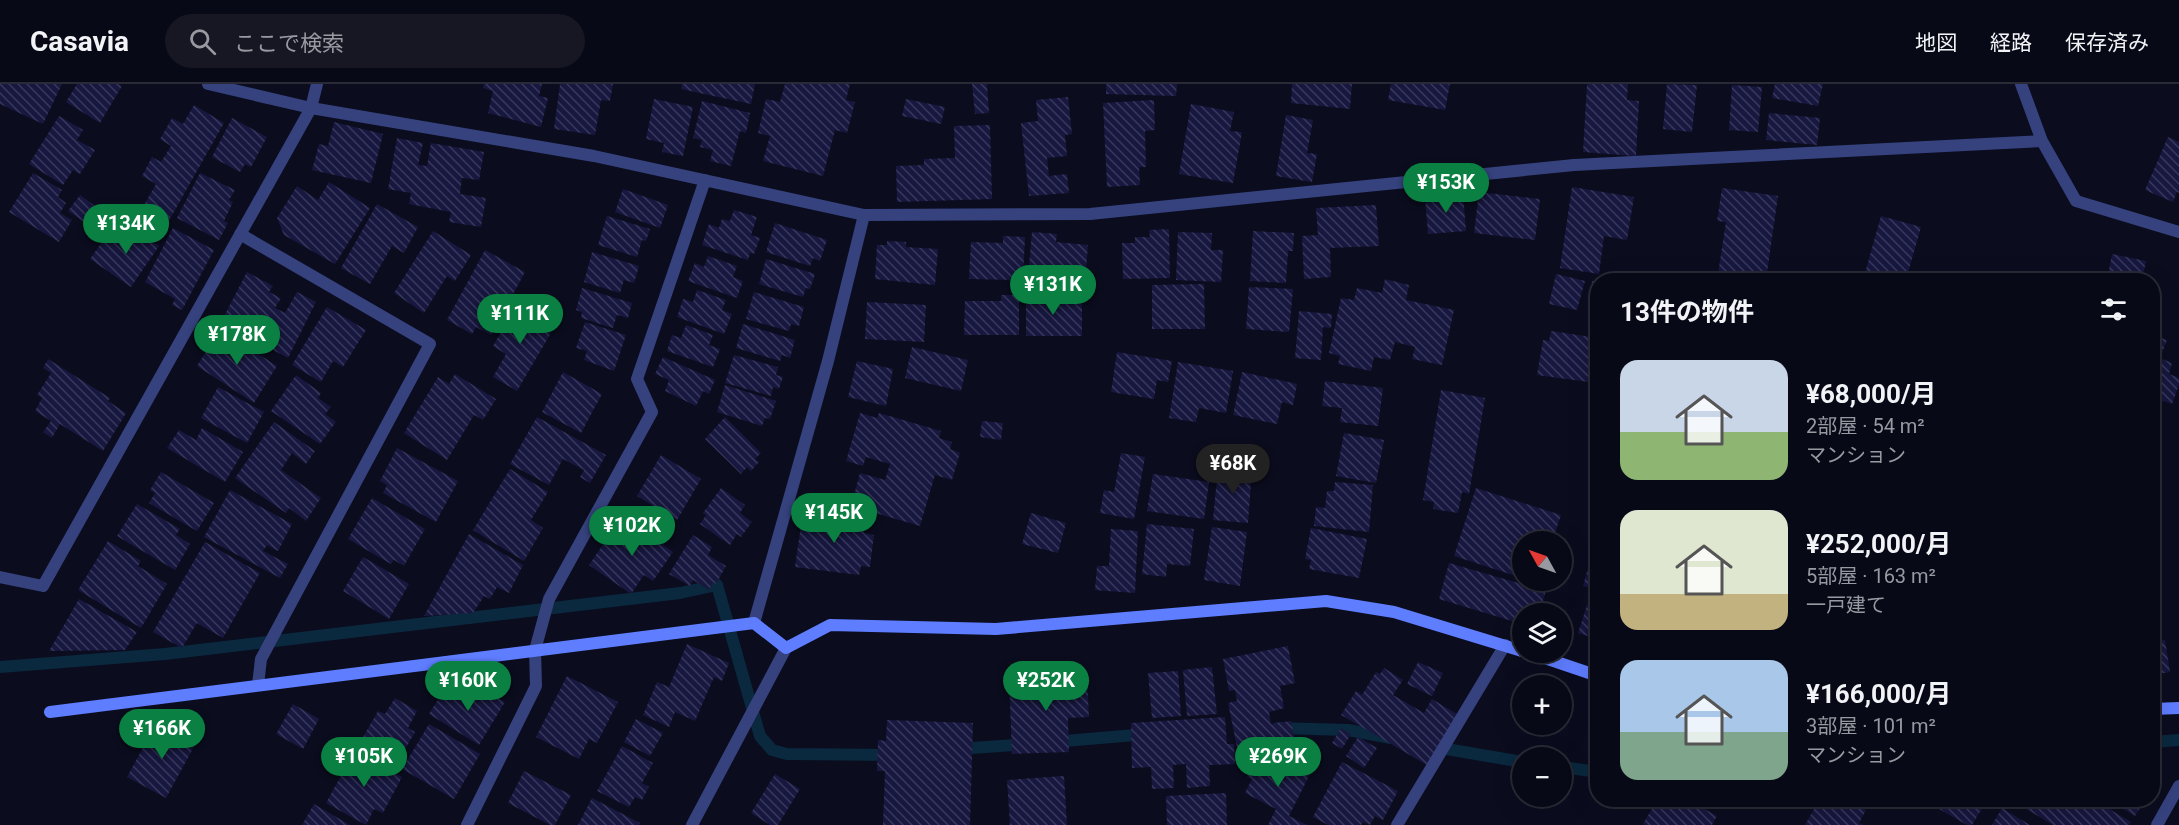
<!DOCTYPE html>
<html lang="ja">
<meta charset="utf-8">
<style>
:root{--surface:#080916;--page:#161723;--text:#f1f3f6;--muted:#989aa1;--line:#292a35;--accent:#0b8043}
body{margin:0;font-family:Roboto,"Noto Sans JP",sans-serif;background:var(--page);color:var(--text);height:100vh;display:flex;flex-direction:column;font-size:22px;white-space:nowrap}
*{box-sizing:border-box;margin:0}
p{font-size:20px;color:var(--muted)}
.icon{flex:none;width:33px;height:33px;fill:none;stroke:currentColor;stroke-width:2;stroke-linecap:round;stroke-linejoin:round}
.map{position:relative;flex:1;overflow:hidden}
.sheet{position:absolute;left:1590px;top:189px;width:570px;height:534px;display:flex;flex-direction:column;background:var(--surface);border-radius:24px;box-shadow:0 6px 24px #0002,0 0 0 2px var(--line)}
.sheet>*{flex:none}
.needle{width:39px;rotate:310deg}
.fabs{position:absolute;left:1512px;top:447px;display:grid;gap:12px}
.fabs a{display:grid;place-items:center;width:60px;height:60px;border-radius:50%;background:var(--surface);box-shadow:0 6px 24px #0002,0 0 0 2px var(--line);font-size:30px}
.price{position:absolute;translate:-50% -51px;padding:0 14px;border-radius:21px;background:var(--accent);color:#fff;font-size:20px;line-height:39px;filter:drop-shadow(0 2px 3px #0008)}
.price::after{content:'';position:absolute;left:50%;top:36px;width:18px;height:14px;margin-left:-9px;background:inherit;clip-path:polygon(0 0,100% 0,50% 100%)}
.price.current{background:#222;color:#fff}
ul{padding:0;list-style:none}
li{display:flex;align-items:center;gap:18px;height:150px;padding:0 30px}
li span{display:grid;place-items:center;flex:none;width:168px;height:120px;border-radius:18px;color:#555}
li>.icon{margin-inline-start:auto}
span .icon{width:72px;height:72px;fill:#fffc;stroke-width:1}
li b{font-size:26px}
h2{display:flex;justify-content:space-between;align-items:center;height:72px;padding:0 30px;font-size:26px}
header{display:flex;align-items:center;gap:36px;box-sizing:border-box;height:84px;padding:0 30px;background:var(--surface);border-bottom:2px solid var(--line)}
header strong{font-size:28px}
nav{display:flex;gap:33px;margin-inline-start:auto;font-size:21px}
.search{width:420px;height:54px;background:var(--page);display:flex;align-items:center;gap:15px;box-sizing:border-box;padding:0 21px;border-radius:33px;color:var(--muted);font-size:22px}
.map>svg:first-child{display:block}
</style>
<header>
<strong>Casavia</strong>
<div class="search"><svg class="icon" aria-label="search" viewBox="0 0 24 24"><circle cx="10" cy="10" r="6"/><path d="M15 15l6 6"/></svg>ここで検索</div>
<nav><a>地図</a><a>経路</a><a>保存済み</a></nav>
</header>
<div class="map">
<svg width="2179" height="741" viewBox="0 0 2179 741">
<defs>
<pattern id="building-back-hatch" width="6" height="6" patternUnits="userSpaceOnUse" patternTransform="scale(1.5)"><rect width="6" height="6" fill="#17173f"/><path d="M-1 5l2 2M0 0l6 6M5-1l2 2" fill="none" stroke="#37385c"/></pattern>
</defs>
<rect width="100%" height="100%" fill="#0b0c1e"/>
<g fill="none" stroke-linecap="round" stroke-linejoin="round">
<path stroke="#0a283e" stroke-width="12" d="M0 583 165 570 680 509 717 501 760 652 772 666 787 670 892 671
M1278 644 1348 646 1391 654
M1053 658 1147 650
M2152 658 2179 656
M1435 663 1522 678
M958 665 1027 660
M1562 683 1598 688"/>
</g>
<path fill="url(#building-back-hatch)" d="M0 0H62L43 40 0 20Z
M77 0H118L122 2 100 39 66 18Z
M484 0H542L539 12 548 14 541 43 488 29 493 7 483 4Z
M560 0H613L610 17 601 16 595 51 554 45Z
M682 0H755L751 20 681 5Z
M785 0H850L846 16 855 18 847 49 835 46 823 92 763 77 770 52 758 49 766 15 780 18Z
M972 0H987L989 29 975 30Z
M1106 0H1177L1176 12 1106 10Z
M1292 0H1352L1350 25 1291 19Z
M1391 0H1450L1445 26 1388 16Z
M1587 0H1628L1627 16 1639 17 1636 72 1583 68Z
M1667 0 1697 1 1692 48 1663 45Z
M1775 0H1823L1818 22 1772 14Z
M1732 1 1762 3 1758 48 1729 46Z
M1068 13 1072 50 1065 51 1067 72 1047 74 1049 92 1067 90 1069 109 1029 112 1021 39 1038 37 1036 16Z
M654 15 693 23 683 72 662 68 664 59 646 55Z
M906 15 945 23 941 40 902 32Z
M1154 16 1155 46 1145 47 1146 83H1139L1140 101 1107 103 1103 19Z
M702 17 750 29 746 49 740 47 731 82 710 77 713 66 700 63 702 56 693 54Z
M1191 20 1234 28 1230 47 1242 48 1233 99 1179 90Z
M194 21 224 39 162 149 136 135 156 100 142 92 152 73 161 78 171 62 160 55 172 34 183 40Z
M1769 29 1820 34 1817 61 1766 56Z
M1286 31 1313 36 1307 69 1317 70 1312 98 1276 92Z
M59 32 83 46 77 56 95 66 80 90 73 86 63 101 29 80Z
M232 34 267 53 251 83 245 80 240 88 212 73Z
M334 38 383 50 371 99 312 86 319 60 328 62Z
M990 41 992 115 897 118 896 82 924 81V75L955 74 954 42Z
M2168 53 2179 58V109L2177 108 2173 118 2145 106Z
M397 54 423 59 418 81 427 82 431 59 484 68 479 96 462 94 460 110 486 114 481 143 449 138 451 128 409 120 411 109 388 105Z
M33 89 62 106 58 113 66 119 60 129 72 136 59 158 9 128Z
M200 89 235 106 229 116 233 118 224 137 228 139 219 156 177 134Z
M329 98 370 124 335 180 284 151 277 134 297 102 318 116Z
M1572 103 1634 113 1627 156 1604 152 1599 190 1560 184Z
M1722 104 1778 112 1766 196H1717L1726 138 1717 137Z
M623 105 668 121 660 144 615 128Z
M1479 108 1540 115 1535 156 1474 149Z
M1463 110 1466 147 1428 150 1425 113Z
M80 111 98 124 87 140 68 127Z
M377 120 418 143 404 169 392 162 370 200 341 184Z
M1376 121 1379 162 1330 164 1331 193 1304 195 1302 152 1318 151 1316 124Z
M734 126 757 133 751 151 760 154 754 170 750 169 748 176 702 161 709 140 719 144 722 135 730 137Z
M607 132 650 145 646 157 642 156 637 173 598 161Z
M1881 132 1921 143 1906 196H1863Z
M775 139 827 156 820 177 813 174 810 182 766 168Z
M126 140 159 162 131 203 90 175 104 155 112 160Z
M173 144 214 166 182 226 172 221 175 215 145 198Z
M1169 145 1170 194 1123 195 1122 159H1135V153H1150L1149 146Z
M433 147 471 171 455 197 447 192 424 229 394 209Z
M1253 147 1294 149 1293 167H1288L1286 199 1250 197Z
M1032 148 1057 150 1056 158 1088 161 1085 198 1028 193Z
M1178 148 1212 149 1211 166H1223L1221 198 1176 196Z
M1003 152 1025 153 1023 196 969 195 971 158 1003 159Z
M887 157 906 158V163L938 165 935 201 875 195 877 161H887Z
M485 166 525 188 491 251 476 243 472 250 447 236Z
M592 168 639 182 634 199 624 196 620 209 584 198Z
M2112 170 2146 177 2142 196H2107Z
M708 172 737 182 733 193 743 197 737 214 688 197 695 179 704 183Z
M766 175 815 190 810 205 806 204 803 213 759 200Z
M247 188 273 202 269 208 281 214 275 224 285 229 297 208 316 218 288 274 221 238Z
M1556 190 1585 197 1577 226 1549 220Z
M1385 195 1409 201 1406 216 1454 226 1442 281 1412 275 1415 263 1395 258 1390 276 1374 273 1371 287 1338 280 1340 272 1329 269 1341 214 1354 216 1357 204 1382 209Z
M1592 197H1598V225L1588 224Z
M1204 200 1205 245H1152V201Z
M1249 203 1293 205 1289 248 1246 245Z
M582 204 632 219 628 234 617 231 613 244 581 234 582 228 576 226Z
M697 206 726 216 722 226 732 230 724 250 677 233 683 215 693 218Z
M1031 206H1049V217L1082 216V252H1026V214H1031Z
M754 208 804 223 799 242 791 240 789 247 746 235Z
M1001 211H1019V251H964L965 217H1001Z
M519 217 541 230 535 240 551 249 517 307 493 293 506 270 493 262Z
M867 218 926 221 924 258 865 255Z
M327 223 366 246 343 283 333 277 321 298 292 281Z
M1299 227 1332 230 1331 244 1323 243 1321 276 1295 274Z
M585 238 626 251 614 287 584 276 587 267 576 264Z
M743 240 795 256 790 274 782 271 780 277 736 264Z
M686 241 713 251 709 261 720 265 713 283 667 267 672 251 681 254Z
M220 245 277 282 254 319 197 282Z
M1551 247 1598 254 1596 299 1537 291 1543 256 1549 257Z
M2152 251 2167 256 2160 274 2172 279 2169 290 2179 294V301L2172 320 2152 313Z
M912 263 968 276 961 307 905 294Z
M1117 268 1172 277 1168 298 1157 296 1154 315 1111 308Z
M734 271 778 283 776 291 783 293 779 305 773 303 771 312 725 299Z
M663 273 715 296 709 310 703 307 696 322 665 307 669 296 655 290Z
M48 275 110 314 108 317 126 329 103 367 60 340 52 354 43 348 51 337 35 327 42 314 37 311 51 289 43 284Z
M857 277 893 285 886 322 848 313Z
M1178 278 1233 287 1226 329 1199 324 1196 338 1169 334Z
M563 288 602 310 581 349 542 328Z
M1242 288 1297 300 1293 321 1282 318 1277 340 1233 331Z
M455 290 496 315 483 336 474 331 447 376 404 349 438 293 449 300Z
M296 291 321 309 318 314 331 323 325 330 336 338 320 360 271 327Z
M1325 297 1383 304 1378 342 1340 338 1342 324 1322 322Z
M725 301 776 317 770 335 765 334 762 342 717 328Z
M218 303 264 328 247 359 201 334Z
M1441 306 1485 314 1469 410 1462 408 1458 429 1433 425 1434 418 1423 416Z
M860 329 877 334 879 329 941 347 939 354 952 358 950 365 960 369 952 396 935 391 920 442 851 422 860 389 885 396 890 380 866 373 863 382 846 377Z
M537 333 606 371 590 399 580 393 584 386 563 375 549 401 510 380Z
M725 333 761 369 755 375 759 378 751 387 747 383 741 390 705 355Z
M982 337 1003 339 1001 356 980 353Z
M274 338 315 367 306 380 292 369 281 386 321 414 306 437 289 424 286 429 235 394Z
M202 344 243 368 225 398 167 364 179 346 196 356Z
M1344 349 1384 356 1376 399 1336 392Z
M397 364 458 397 436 438 383 409 387 401 380 397Z
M1121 369 1145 373 1134 435 1100 429 1104 406 1114 408Z
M661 371 701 395 677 436 637 412Z
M1218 383 1252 386 1248 439 1213 436Z
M510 385 548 408 531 436 543 444 524 477 473 446Z
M161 388 214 419 197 447 149 419 155 409 150 406Z
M1153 390 1209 398 1204 435 1147 427Z
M1335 398 1373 401 1369 448 1314 442 1316 423 1325 424 1327 407H1334Z
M721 404 745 421 740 429 752 438 741 453 737 450 730 461 700 440 706 431 703 429Z
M1476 404 1561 431 1552 458H1522V494L1454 472Z
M230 406 292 440 278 467 267 461 263 467 288 480 280 494 204 453Z
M372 414 425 445 404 482 394 476 391 480 348 455Z
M137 420 180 445 176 451 190 460 175 486 117 452Z
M803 427 866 435 864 449 874 451 870 483 861 482 859 491 795 483Z
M1031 429 1066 439 1058 469 1022 460Z
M641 437 667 455 663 461 673 468 653 497 644 491 631 510 589 481 615 443 630 453Z
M1147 440 1194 445 1190 482 1167 480 1166 493 1142 490Z
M1212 443 1247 448 1240 502 1204 496Z
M1311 444 1367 455 1359 494 1309 485 1311 476 1305 475Z
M1111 445 1138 447 1135 509 1095 506 1097 482H1109Z
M469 450 523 481 509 509 497 503 490 515 484 512 473 529 424 532Z
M693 451 712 463 708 471 726 482 716 500 713 498 709 506 693 496 690 502 669 490Z
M1597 451H1598V506L1583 502Z
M108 457 141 477 138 482 167 500 141 544 78 506Z
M205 458 260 489 223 554 197 539 182 564 153 548Z
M363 473 409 500 389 535 343 507Z
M1449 479 1546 507 1539 530H1522V540L1439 515Z
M79 515 137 548 125 566 49 567Z
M1589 515 1598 518V555L1578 549Z
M2165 556 2170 588 2152 591V558Z
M687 560 729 579 722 597 714 593 695 637 675 628 669 643 643 631 657 598 669 603Z
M1288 562 1295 599 1280 602 1284 624 1269 628 1271 640 1291 637 1296 662 1239 673 1228 619 1237 617 1235 606 1229 607 1223 575Z
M1418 578 1443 589 1432 612 1407 600Z
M1212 583 1217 630 1187 632 1183 586Z
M1384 584 1403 596 1393 611 1424 629 1432 615 1457 630 1427 681 1341 631 1356 607 1362 611 1376 588 1380 590Z
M1178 587 1181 632 1152 634 1148 589Z
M567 592 618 618 597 659 589 655 579 675 536 653Z
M1087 592 1089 633 1068 634 1069 668 1012 670 1009 595Z
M463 602 475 609 479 602 505 618 479 661 429 630 445 604 457 611Z
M395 614 417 627 408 644 415 648 396 681 359 660 378 627 385 630Z
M293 620 319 635 303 665 276 650Z
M1225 633 1227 660H1234L1235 680 1209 681 1210 702 1187 704 1186 680 1173 681 1174 704 1152 705 1151 683 1132 684 1131 639Z
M636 635 663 649 650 672 624 658Z
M887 636 973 639 970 741H883L885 687H877L878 656 886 657Z
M157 638 196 659 166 714 127 693Z
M429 640 480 670 454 715 402 685Z
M1341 644 1351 650 1342 665 1332 659Z
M1358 653 1377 664 1364 684 1346 672Z
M622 662 653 679 642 699 649 703 642 716 635 713 629 723 597 707Z
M355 666 402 693 383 729 374 725 366 741 326 719Z
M1277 671 1311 688 1289 732 1307 741H1268L1276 725 1245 709 1252 695 1247 693 1256 674 1271 682Z
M1342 678 1398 707 1383 736 1375 732 1370 741 1363 738 1361 741H1328L1313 733Z
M524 687 571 711 555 741H550L508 719Z
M775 690 800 705 778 741H770L751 729Z
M1064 692 1067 741H1010L1007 696Z
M1226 709 1227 741H1167L1166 712Z
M592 714 640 739 639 741H578Z
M1657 716H1688L1717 732 1712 741H1646L1643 740Z
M1704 716H1727L1721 725Z
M1819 716H1847L1866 726 1859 739 1864 741H1805Z
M1923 716H1987L1972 741H1967Z
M2011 716H2094L2131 738 2129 741H2053Z
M2108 716H2145L2135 732Z
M314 720 319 723 350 741H302Z
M2002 724 2030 741H1992Z"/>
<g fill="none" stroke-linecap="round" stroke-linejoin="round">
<path stroke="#35427e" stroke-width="12" d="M208 0 311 24 594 72 864 131 1090 130 1574 81 2042 57
M2021 0 2042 57 2076 117 2179 148
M240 150 430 260 261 575 258 601
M0 493 43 502 311 24 317 0
M754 539 828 277 864 131
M467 741 536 602 535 566 549 515 652 328 637 295 705 96
M692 741 786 564
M1397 741 1505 561
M2157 741 2179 702"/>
<path stroke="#5f7dff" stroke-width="12" d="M1527 568 1598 592
M2152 625 2179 624
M50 628 754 539 786 564 830 541 996 545 1326 517 1394 528 1522 567"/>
</g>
</svg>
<div class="fabs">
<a><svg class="needle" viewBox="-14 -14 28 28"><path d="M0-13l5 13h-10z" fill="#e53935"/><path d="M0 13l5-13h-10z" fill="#989aa1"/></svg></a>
<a><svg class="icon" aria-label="layers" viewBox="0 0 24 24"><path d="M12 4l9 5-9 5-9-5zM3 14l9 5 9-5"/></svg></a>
<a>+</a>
<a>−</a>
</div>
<b class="price" style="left:1446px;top:130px">¥153K</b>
<b class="price" style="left:126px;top:171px">¥134K</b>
<b class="price" style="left:1053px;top:232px">¥131K</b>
<b class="price" style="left:520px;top:261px">¥111K</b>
<b class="price" style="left:237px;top:282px">¥178K</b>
<b class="price current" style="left:1233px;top:411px">¥68K</b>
<b class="price" style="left:834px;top:460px">¥145K</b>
<b class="price" style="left:632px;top:473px">¥102K</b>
<b class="price" style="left:468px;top:628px">¥160K</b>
<b class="price" style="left:1046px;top:628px">¥252K</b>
<b class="price" style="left:162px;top:676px">¥166K</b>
<b class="price" style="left:364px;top:704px">¥105K</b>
<b class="price" style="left:1278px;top:704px">¥269K</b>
<section class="sheet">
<h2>13件の物件<svg class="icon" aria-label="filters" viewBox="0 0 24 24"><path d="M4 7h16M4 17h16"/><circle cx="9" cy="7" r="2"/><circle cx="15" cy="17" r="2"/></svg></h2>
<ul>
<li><span style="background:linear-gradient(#c9d6e8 60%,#8fb573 0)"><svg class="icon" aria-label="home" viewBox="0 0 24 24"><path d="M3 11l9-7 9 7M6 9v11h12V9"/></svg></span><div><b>¥68,000/月</b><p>2部屋 · 54 m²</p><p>マンション</p></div></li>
<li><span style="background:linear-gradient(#dfe7d0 70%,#c2b280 0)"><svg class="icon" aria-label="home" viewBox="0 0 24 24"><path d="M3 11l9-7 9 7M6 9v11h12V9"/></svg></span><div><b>¥252,000/月</b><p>5部屋 · 163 m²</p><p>一戸建て</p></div></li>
<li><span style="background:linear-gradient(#a9c7e8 60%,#7fa58c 0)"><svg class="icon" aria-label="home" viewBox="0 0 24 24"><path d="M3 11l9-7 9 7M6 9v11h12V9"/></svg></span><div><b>¥166,000/月</b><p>3部屋 · 101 m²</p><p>マンション</p></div></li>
</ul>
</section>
</div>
